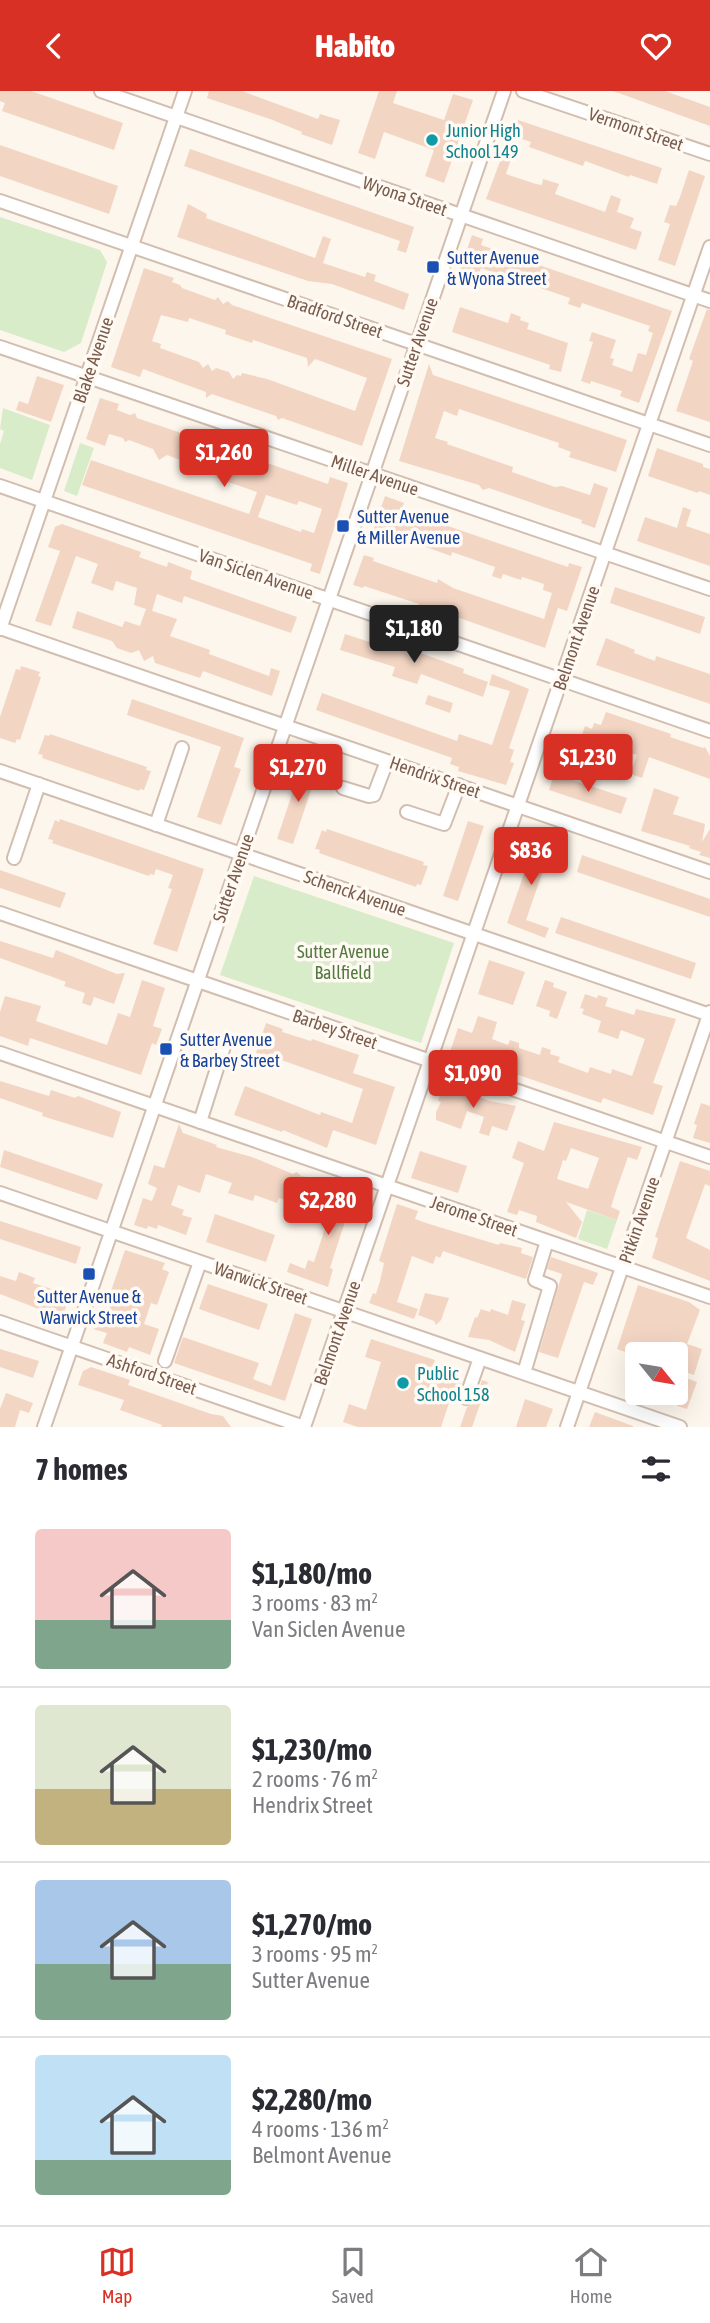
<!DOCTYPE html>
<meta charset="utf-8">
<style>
:root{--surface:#fff;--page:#f7f7f7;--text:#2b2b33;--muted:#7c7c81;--line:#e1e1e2;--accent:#d93025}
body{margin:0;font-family:"Asap Condensed",sans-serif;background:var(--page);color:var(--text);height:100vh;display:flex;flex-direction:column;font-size:26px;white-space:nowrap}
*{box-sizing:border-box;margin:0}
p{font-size:23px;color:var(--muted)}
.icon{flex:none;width:38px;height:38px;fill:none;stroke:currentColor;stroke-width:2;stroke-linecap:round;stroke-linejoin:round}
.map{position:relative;height:1336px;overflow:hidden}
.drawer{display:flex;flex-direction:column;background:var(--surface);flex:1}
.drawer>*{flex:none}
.needle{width:46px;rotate:120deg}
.tools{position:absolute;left:625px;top:1251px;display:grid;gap:14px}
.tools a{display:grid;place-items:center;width:63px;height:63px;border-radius:7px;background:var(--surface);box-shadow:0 7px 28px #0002;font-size:35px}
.price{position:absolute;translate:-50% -60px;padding:0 16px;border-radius:7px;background:var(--accent);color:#fff;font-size:23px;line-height:46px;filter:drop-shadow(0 2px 4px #0008)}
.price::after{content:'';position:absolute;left:50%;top:42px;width:21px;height:16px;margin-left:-10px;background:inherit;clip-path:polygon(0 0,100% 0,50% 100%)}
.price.current{background:#222;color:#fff}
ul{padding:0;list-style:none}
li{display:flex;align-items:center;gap:21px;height:175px;padding:0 35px}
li+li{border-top:2px solid var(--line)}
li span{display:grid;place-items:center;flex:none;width:196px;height:140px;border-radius:7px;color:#555}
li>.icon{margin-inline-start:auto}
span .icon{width:84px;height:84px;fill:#fffc;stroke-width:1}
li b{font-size:30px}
h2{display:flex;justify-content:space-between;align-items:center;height:84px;padding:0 35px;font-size:30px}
header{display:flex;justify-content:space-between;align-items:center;height:91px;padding:0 35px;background:var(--accent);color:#fff;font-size:32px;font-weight:800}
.tabs{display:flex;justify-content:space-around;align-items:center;height:98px;border-top:2px solid var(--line);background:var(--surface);font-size:19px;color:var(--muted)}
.tabs a{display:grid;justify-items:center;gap:4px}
.tabs .current{color:var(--accent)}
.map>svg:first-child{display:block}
</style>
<header><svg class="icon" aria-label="back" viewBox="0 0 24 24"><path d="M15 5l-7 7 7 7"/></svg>Habito<svg class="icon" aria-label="heart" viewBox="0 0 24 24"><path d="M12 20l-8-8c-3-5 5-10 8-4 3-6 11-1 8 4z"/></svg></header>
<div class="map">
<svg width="710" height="1336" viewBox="0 0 710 1336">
<rect width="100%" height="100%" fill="#fdf6ec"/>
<path fill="#d8ecc9" d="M0 126 100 159 107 171 81 252 64 261 0 239Z
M3 317 50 334 32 389 0 377V353L4 340 0 338Z
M80 352 94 357 77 405 64 400Z
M254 785 454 852 421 952 220 884Z
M587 1119 617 1129 607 1158 578 1148Z"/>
<path fill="#f3d5c3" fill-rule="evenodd" d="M0 0H31L123 32 114 59 2 20 5 12 0 10Z
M209 0H242L318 28 320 23 340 29 332 54 301 43 302 41 270 28 207 7Z
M379 0H397L393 12 444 29 453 3 473 9 444 92 425 85 434 59 384 41 375 68 358 62Z
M613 0H665L710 16V35Z
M518 29 662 77 657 93 630 84 629 86 585 70 583 75 529 56 531 51 513 45Z
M0 54 118 95 109 123 0 85Z
M190 58 414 136 406 162 397 159 400 150 184 75Z
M502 65 511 68 506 83 536 93 542 94 543 88 559 93 555 103 605 121 611 104 621 108 617 121 634 127 630 137 642 141 636 159 486 108Z
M689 79 705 85 675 175 658 169 670 133 664 131 670 114 676 115 680 106Z
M188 113 207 123 206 127 315 167 323 145 331 148 323 172 365 186 367 181 376 184 374 190 409 203 404 219 332 193 308 190 177 146Z
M472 144 483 148 481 154 672 220 639 312 620 305 622 300 591 290 590 293 581 290 593 251 589 250 592 241 616 249 610 267 614 268 612 274 632 281 638 262 646 264 653 242 648 240 650 235 582 212 580 217 568 213 570 207 511 187 508 195 499 192 501 184 481 177 479 183 472 180 467 197 455 193Z
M144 177 174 187 172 191 180 194 182 197 215 209 218 206 223 213 228 210 232 214 392 268 362 355 282 327 278 329 276 325 212 303 206 307V301L143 278 140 286 111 276ZM161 224 188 231 189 227 226 239 225 243 252 252 253 249 307 267 308 276 315 268 367 287 355 320 267 288 242 282 241 285 237 284 233 288 229 281 216 277 212 280 208 273 203 277 199 271 160 257 161 253 152 250Z
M460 216 508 232 511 222 521 226 520 229 529 232 527 238 568 252 561 281 549 278 550 274 452 241Z
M707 218 710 219V331L676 320 693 270 689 268Z
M429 273 433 284 627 349 616 381 569 366 571 361 558 356 559 352 459 318 457 325 444 320 435 347 448 351 447 353 513 376 512 381 555 396 562 395 590 404 594 392 608 397 595 437 581 432 582 429 538 414 489 397 483 399 479 394 399 370Z
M37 285 64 294 51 331 16 319 19 310 28 313Z
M100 307 119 313 117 319 130 324 135 322 137 327 190 345 194 343 197 347 260 369 265 366 267 372 328 393 330 386 348 392 320 483 310 480 312 473 82 394 91 369 249 423 257 401 217 387 218 382 204 377 202 372 197 375 167 364 159 369 153 358 129 349 125 351 123 347 109 343 105 355 86 348ZM266 404 297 414 299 410 322 418 314 442 302 438 301 441 258 426Z
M657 357 703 373V376L710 378V404L699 400 698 402 648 385Z
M385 405 404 412 401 419 568 476 569 472 582 476 567 520 558 517 545 557 428 516 425 524 416 521 419 513 364 495 363 497 353 494 364 464 374 467 373 470 437 492 438 488 453 497 544 528 552 502 543 499 544 493 522 486 521 489 503 483 501 488 492 485 495 476 452 461 451 465 390 443 387 452 371 447Z
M683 416 691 419 686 435 710 443V475L637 450 645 426 677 437Z
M62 433 141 461 139 466 167 476 168 471 192 480 190 488 297 526 291 542 184 505 182 512 157 503 152 520 134 514 137 497 116 490 113 500 91 492 98 473 76 465 51 535 35 530 60 460 48 456 55 436Z
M615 496 705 526 700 543 610 512Z
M146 518 177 528 170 545 210 559 209 563 269 585 271 577 280 580 272 605 203 580 200 587 155 572 153 565 144 570 139 559 131 562 117 557 112 550 72 537 77 520 122 536 125 530 140 535Z
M345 543 388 557 391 551 464 578 463 582 488 591 483 606 421 583 417 593 392 585 395 576 340 559Z
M606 547 635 559 634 562 655 570 656 565 710 583V613L596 574Z
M21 575 40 581 38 585 41 586 20 649 17 648 15 652 0 647V626L16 578 20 579Z
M492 583 529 598 509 657 514 659 510 671 514 672 506 694 458 680 459 676 450 673 452 667 316 619 322 602 457 650 459 643 492 654 510 600 489 594Z
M428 604 453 612 450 622 425 613Z
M132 608 244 647 234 676 241 678 221 734 197 726 221 656 127 624Z
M606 621 671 643 670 646 703 657 705 656 710 665V688L649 666 642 687 630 683 637 664 631 662 633 656 613 649 608 664 588 657 585 668 575 664 585 635 592 638 594 632 601 634Z
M50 643 147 676 146 679 151 680 144 699 140 698 139 700 42 667 43 664 38 663 45 644 49 645Z
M302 673 318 678 293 753 277 748Z
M554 683 627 707 621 723 549 699Z
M654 697 679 706 673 723 705 733 702 751 710 738V767L699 764 701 761 689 757 690 755 641 740Z
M60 728 204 778 177 861 153 853 172 798 168 797 173 784 156 778 154 784 150 783 149 785 52 752 53 749 48 748 55 729 59 731Z
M468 730 484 735 458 810 443 805Z
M327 738 424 771 423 774 428 775 421 794 417 793 416 796 319 762 320 759 315 758 322 739 326 741Z
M538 742 554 748 526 829 549 837 545 847 507 832Z
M582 764 710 808V826L577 781Z
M0 779 66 802 60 817 0 797Z
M561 826 696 872 691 888 555 842Z
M0 850 53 867 56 859 117 883 125 882 114 913 94 906 91 915 82 912 85 902 64 895 66 891 47 884 0 867Z
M489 869 525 881 513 914 478 903Z
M142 889 165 897 153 935 162 938 156 954 152 952 141 984 30 947 28 955 0 945V921L5 905 41 915 36 930 107 954 118 922 130 926Z
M545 889 554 892 553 896 567 901 557 928 549 925 550 920 536 915Z
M585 903 597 907 598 904 608 907 605 915 634 924 636 918 676 928 653 992 663 995 653 1024 603 1007 601 1012 450 961 458 937 472 942 478 925 497 931 492 948 508 954 510 949 519 952V957L540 964 542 956 551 959 550 963 560 966 558 971 588 982 590 976 611 983 612 978 632 985 645 948 621 939 618 948 598 941 601 930 582 923 584 918 580 917Z
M266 932 283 938 282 941 311 950 312 948 359 964 353 982 395 996 376 1054 333 1039 327 1057 283 1039 282 1041 234 1024 245 995 320 1024 321 1021 352 1032 363 998 273 966V968L256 962Z
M0 990 49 1005 51 999 75 1007 78 1005 121 1021 113 1047 42 1025 43 1022 0 1007Z
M444 994 490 1010 516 1015 507 1040 492 1035 489 1045 479 1042 484 1026 467 1020 461 1038 436 1029V1021L441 1011 438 1010Z
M701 1012 710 1015V1052L693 1047 697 1034 694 1033Z
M554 1031 642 1056 637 1069 628 1066 617 1097 611 1116 620 1120 617 1129 566 1111 582 1131 576 1147 536 1131 537 1125 519 1119 517 1124 507 1121 524 1072 512 1067 518 1050 544 1060ZM571 1057 599 1067 588 1098 557 1088 563 1069 566 1070Z
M179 1033 183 1042 217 1054 216 1056 252 1066 293 1083 297 1081 301 1085 313 1087 321 1102 311 1099 306 1116 279 1107 277 1112 255 1104 253 1110 228 1102 232 1092 206 1083 200 1102 178 1094 175 1103 171 1114 184 1119 182 1124 192 1127 186 1144 158 1134 157 1138 148 1135 147 1138 134 1134 143 1107 152 1110 157 1097 148 1093 154 1074 164 1077Z
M4 1059 103 1093 97 1109 0 1076Z
M420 1060 467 1075 458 1102 411 1087Z
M680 1070 710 1080V1095L705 1093 686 1147 710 1159V1190L652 1167 658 1147 655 1146Z
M329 1091 359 1101 354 1114 351 1113 339 1149 330 1177 333 1178 328 1196 287 1181 290 1172 305 1178 308 1169 314 1171 335 1107 325 1104Z
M397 1113 418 1120 415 1128 429 1133 499 1154 500 1152 522 1157 521 1162 533 1166 526 1188 443 1160 440 1167 436 1165 433 1173 412 1165 397 1211 418 1218 414 1228 369 1212 373 1202 376 1203 380 1190 384 1172 379 1170Z
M215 1123 275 1144 266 1171 206 1151Z
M0 1130 81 1156 76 1173 0 1148Z
M125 1159 165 1172 162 1178 169 1181 157 1214 151 1212 144 1233 159 1238 150 1264 129 1256 127 1261 103 1252 107 1242 93 1238 104 1234 112 1210 108 1209Z
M551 1166 598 1182 593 1194 584 1191 558 1267 539 1261 562 1183 547 1178Z
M19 1181 35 1187 33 1192 70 1204 62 1227 0 1203V1185L16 1190Z
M208 1193 268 1213 259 1239 199 1218Z
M638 1194 689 1211 700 1219 687 1253 702 1258 694 1284 676 1278V1264H633L617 1258Z
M425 1202 449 1207 441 1229 436 1234 434 1230 418 1224Z
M512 1209 526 1213 521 1229 525 1230 515 1261 489 1249 468 1246 475 1226 477 1227 481 1218 490 1221 491 1218 508 1224Z
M295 1222 312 1228 285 1310 174 1272 183 1246 259 1272 253 1288 271 1295Z
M371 1248 435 1269 431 1283 462 1293 457 1308 451 1306 441 1336H358L343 1331 349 1313 366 1319 381 1271 365 1266Z
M0 1258 39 1270 33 1287 0 1276Z
M91 1276 130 1289 128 1294 211 1323 223 1325 231 1336H161L162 1334 120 1319 124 1309 78 1294 83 1280Z
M686 1287 697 1291 687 1318 677 1315Z
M482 1289 488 1291 472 1336H460L467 1316 474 1311Z
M6 1302 33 1312 29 1322 20 1319 15 1336H0V1318Z
M525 1308 553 1318 546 1336H516Z
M595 1321 633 1335V1336H589Z"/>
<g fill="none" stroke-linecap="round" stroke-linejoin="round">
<defs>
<path id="minor" d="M101 0 710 210
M523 0 710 63
M0 110 710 354
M0 256 710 498
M0 395 710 640
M0 537 710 781
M0 538 185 0
M0 680 710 924
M343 697 369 705 374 704 387 670
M407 721 444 733 459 694
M156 734 182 657
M14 767 39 693
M0 822 710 1066
M0 962 710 1206
M200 1031 225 952
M0 1102 680 1336
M0 1231 304 1336
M165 1270 200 1171
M524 1282 550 1195 535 1189 547 1150
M466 1307 480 1267
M44 1336 504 0
M304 1336 710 156
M567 1336 710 921"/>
</defs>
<use href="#minor" stroke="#d1beb0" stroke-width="16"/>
<use href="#minor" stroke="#fff" stroke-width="12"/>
</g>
<g fill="#0f9aa8" stroke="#fffaf3" stroke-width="2.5">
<circle cx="432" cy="49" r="7"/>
<circle cx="403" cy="1292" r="7"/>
</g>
<g fill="#1a4fb4" stroke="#fffaf3" stroke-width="2.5">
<rect x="426" y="169" width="14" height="14" rx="3.5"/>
<rect x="336" y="428" width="14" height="14" rx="3.5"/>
<rect x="159" y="951" width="14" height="14" rx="3.5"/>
<rect x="82" y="1176" width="14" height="14" rx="3.5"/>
</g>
<g text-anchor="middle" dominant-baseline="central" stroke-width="7" stroke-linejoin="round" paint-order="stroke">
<g font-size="18" fill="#7a5c4d" stroke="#fffaf3">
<text transform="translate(636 38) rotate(19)">Vermont Street</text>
<text transform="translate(405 105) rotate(19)">Wyona Street</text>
<text transform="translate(335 225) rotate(19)">Bradford Street</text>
<text transform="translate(417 251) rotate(-71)">Sutter Avenue</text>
<text transform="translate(93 269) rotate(-71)">Blake Avenue</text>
<text transform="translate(375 384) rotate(19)">Miller Avenue</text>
<text transform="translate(256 483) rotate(19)">Van Siclen Avenue</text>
<text transform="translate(576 547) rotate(-71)">Belmont Avenue</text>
<text transform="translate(435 686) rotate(19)">Hendrix Street</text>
<text transform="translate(233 787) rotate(-71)">Sutter Avenue</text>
<text transform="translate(355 802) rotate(19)">Schenck Avenue</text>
<text transform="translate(335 938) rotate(19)">Barbey Street</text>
<text transform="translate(474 1125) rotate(19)">Jerome Street</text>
<text transform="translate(639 1129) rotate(-71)">Pitkin Avenue</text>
<text transform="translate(261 1192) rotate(19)">Warwick Street</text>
<text transform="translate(337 1242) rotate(-71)">Belmont Avenue</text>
<text transform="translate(152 1283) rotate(19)">Ashford Street</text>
</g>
<g font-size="18" fill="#0d838f" stroke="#fffaf3" text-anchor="start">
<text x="446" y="39">Junior High<tspan x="446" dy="21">School 149</tspan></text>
<text x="417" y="1282">Public<tspan x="417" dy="21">School 158</tspan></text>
</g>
<g font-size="18" fill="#164399" stroke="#fffaf3" text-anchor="start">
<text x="447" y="166">Sutter Avenue<tspan x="447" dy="21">&amp; Wyona Street</tspan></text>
<text x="357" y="425">Sutter Avenue<tspan x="357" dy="21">&amp; Miller Avenue</tspan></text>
<text x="180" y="948">Sutter Avenue<tspan x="180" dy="21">&amp; Barbey Street</tspan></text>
<text x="89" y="1205" text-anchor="middle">Sutter Avenue &amp;<tspan x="89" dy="21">Warwick Street</tspan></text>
</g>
<g font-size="18" fill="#537a41" stroke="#fffaf3">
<text x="343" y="860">Sutter Avenue<tspan x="343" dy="21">Ballfield</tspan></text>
</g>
</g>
</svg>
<div class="tools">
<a><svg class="needle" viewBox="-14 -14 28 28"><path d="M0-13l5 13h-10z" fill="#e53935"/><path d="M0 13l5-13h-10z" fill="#7c7c81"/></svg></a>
</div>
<b class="price" style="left:224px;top:398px">$1,260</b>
<b class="price current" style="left:414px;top:574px">$1,180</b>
<b class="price" style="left:588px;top:703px">$1,230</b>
<b class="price" style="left:298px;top:713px">$1,270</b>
<b class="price" style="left:531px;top:796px">$836</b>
<b class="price" style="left:473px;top:1019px">$1,090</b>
<b class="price" style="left:328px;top:1146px">$2,280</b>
</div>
<section class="drawer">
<h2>7 homes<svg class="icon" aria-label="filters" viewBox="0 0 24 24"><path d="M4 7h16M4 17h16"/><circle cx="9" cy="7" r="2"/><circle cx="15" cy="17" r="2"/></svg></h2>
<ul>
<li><span style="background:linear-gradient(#f6c9c9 65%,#7fa58c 0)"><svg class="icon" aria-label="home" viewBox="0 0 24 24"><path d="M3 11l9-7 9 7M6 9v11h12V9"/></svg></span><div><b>$1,180/mo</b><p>3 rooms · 83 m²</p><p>Van Siclen Avenue</p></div></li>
<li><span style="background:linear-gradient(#dfe7d0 60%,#c2b280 0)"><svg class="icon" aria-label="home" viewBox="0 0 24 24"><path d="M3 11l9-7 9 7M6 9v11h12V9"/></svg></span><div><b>$1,230/mo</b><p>2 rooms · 76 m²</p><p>Hendrix Street</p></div></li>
<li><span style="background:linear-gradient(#a9c7e8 60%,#7fa58c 0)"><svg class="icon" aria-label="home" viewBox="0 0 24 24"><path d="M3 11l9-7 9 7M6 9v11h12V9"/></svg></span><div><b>$1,270/mo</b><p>3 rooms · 95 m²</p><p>Sutter Avenue</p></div></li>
<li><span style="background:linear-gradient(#bfe0f5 75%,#7fa58c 0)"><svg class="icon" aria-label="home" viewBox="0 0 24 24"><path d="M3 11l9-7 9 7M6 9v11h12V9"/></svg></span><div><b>$2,280/mo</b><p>4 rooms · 136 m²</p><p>Belmont Avenue</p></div></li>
</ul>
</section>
<nav class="tabs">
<a class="current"><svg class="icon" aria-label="map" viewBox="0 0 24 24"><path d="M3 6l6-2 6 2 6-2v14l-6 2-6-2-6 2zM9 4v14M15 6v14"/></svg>Map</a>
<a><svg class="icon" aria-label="saved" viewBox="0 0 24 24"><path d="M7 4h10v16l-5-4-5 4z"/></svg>Saved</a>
<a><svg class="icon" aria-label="home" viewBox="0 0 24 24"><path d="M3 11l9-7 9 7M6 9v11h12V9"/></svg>Home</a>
</nav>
